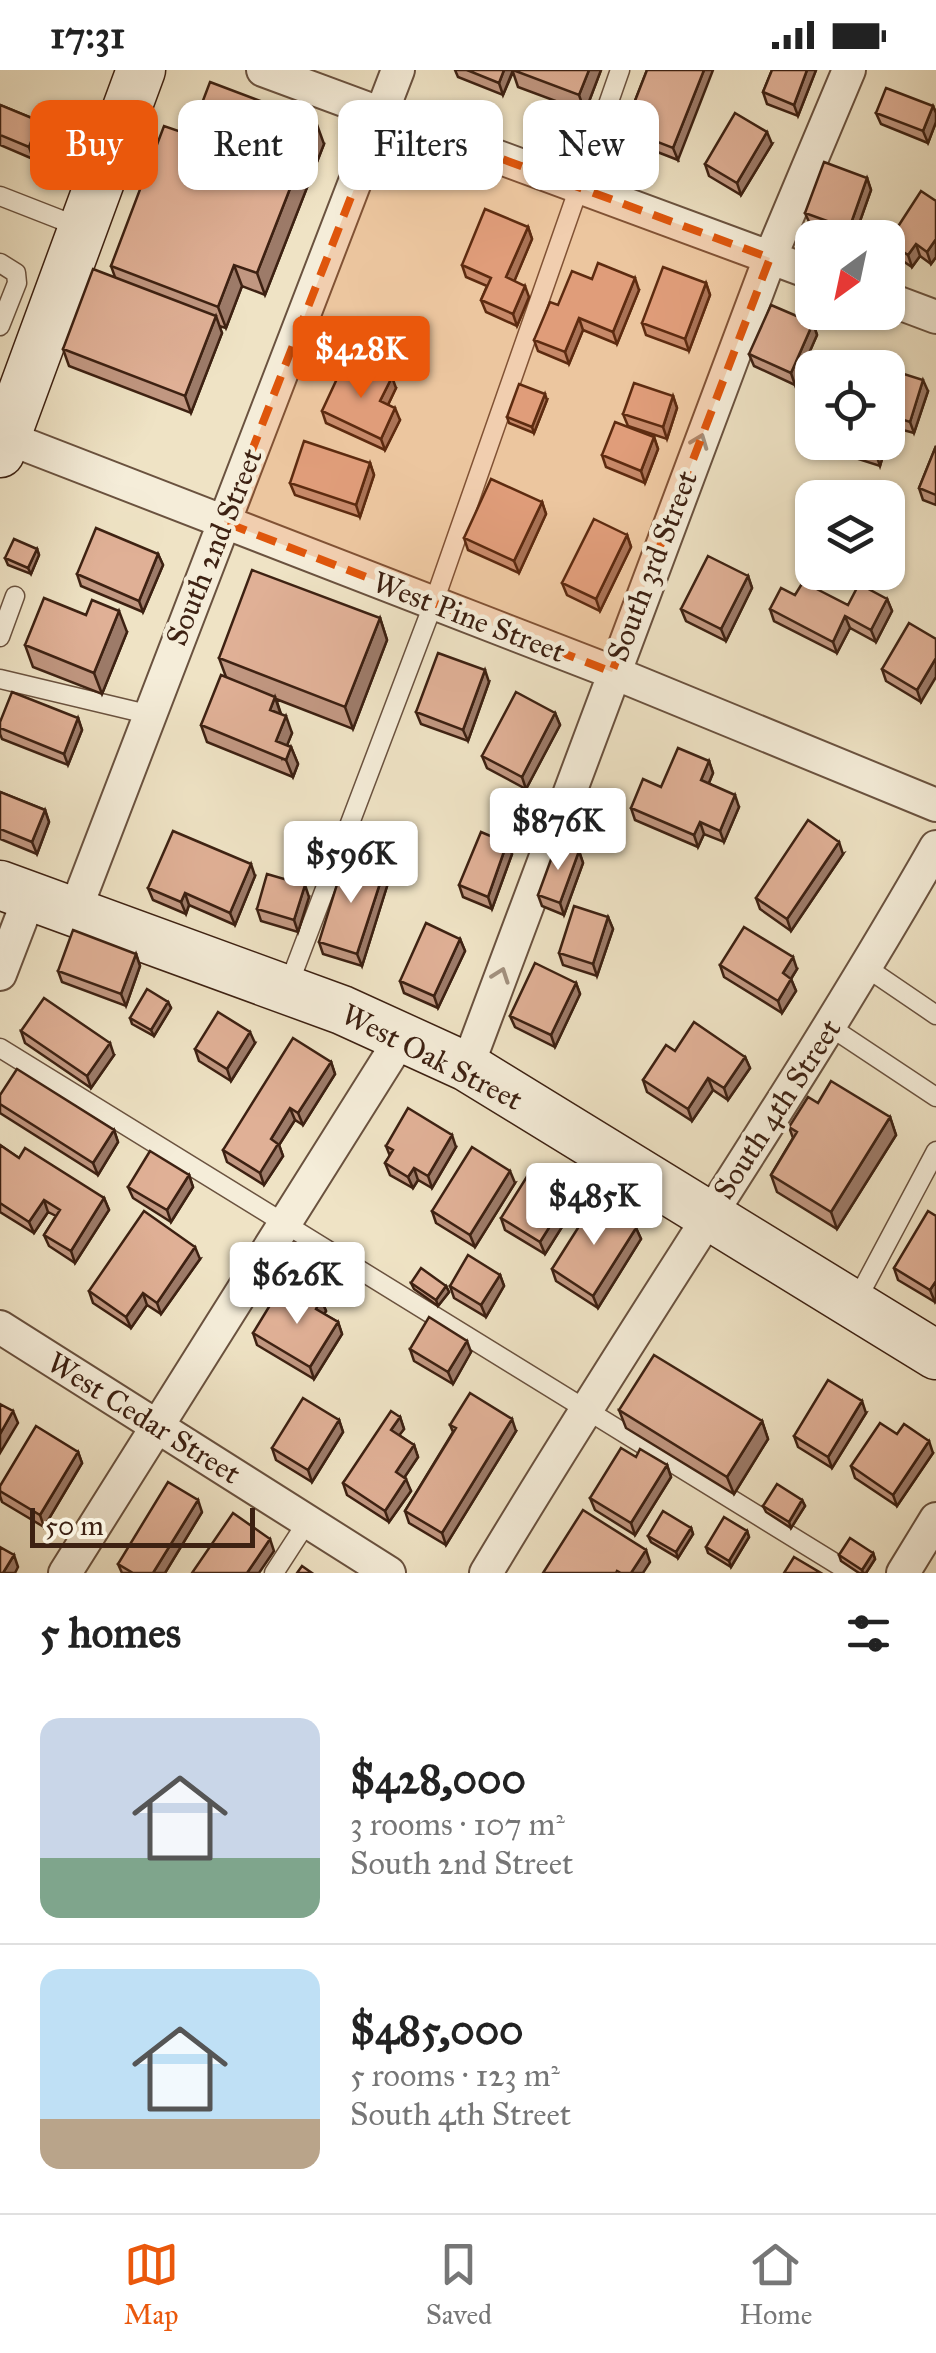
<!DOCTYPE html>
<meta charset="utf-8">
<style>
:root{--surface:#fff;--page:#f2f2f2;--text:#222;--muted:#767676;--line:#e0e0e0;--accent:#ea580c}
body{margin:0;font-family:"IM FELL Great Primer",serif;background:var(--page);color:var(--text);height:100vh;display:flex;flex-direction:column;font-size:38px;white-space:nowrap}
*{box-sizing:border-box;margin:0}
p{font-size:32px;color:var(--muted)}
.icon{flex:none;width:55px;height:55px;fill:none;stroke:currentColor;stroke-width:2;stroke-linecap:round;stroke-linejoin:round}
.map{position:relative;height:1503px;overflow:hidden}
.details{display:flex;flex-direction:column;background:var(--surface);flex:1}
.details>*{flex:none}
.banner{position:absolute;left:30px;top:30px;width:878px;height:90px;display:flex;gap:20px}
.needle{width:65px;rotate:213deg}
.tools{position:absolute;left:795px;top:150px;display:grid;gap:20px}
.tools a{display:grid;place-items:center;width:110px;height:110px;border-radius:20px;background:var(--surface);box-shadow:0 2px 8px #0004;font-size:50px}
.scale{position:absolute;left:30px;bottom:25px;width:225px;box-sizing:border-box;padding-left:10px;border:5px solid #3d2112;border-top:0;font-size:28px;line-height:35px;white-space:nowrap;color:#3d2112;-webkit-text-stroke:8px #f5edd9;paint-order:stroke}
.price{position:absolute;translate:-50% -85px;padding:0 22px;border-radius:10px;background:#fff;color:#222;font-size:32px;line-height:65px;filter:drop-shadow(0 2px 5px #0008)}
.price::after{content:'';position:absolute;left:50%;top:60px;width:30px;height:22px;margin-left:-15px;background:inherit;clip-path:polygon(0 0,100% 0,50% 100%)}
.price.on{background:var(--accent);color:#fff}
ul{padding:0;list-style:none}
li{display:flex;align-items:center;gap:30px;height:250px;padding:0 40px}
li+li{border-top:2px solid var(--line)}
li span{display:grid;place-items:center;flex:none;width:280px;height:200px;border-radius:20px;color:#555}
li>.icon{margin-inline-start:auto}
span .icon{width:120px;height:120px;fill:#fffc;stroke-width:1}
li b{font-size:42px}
h2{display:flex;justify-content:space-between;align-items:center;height:120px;padding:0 40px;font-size:42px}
.pill{padding:0 35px;border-radius:20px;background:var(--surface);box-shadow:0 2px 8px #0004;font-size:35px;line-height:90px}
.pill.on{background:var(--accent);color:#fff}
.status{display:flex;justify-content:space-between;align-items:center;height:70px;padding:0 50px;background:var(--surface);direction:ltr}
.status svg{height:28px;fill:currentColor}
.tab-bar{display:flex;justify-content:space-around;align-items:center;height:140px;border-top:2px solid var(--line);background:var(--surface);font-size:28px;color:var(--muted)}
.tab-bar a{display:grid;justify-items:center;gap:5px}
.tab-bar .on{color:var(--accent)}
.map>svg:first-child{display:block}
</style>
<div class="status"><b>17:31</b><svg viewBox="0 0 49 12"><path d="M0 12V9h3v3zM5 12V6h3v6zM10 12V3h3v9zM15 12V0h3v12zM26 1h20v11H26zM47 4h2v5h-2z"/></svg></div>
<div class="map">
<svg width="936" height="1503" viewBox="0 0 936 1503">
<rect width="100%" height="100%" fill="#efe3c5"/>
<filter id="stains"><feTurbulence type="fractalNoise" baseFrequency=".002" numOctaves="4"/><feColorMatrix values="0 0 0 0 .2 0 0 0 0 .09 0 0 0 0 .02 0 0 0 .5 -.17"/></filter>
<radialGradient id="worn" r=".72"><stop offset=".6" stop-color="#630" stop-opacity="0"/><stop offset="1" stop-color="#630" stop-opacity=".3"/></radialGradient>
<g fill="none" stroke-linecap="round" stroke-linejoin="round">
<defs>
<path id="lane" d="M0 126 82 158
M0 193 16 203 17 213 0 256
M0 567 15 526
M0 609 147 644
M867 898 936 945
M287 919 434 532 620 0
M832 958 936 1027
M0 978 851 1503
M854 1235 936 1081
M274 1503 307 1452"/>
<path id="street" d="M263 0 812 203
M888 229 936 247
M0 365 612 602 936 735
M74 843 398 0
M0 904 30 826
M467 997 770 188 849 0
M0 1257 389 1503
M65 1503 402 967
M486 1503C632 1258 795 1024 936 777
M903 1503 936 1449"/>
<path id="secondary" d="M0 383 141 0
M0 815 342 940 467 997 936 1285"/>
</defs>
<use href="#lane" stroke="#6a523f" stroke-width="21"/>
<use href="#street" stroke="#6a523f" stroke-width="36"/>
<use href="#secondary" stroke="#3d2112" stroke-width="51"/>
<use href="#lane" stroke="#f5edd9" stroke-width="18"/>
<use href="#street" stroke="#f5edd9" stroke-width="32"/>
<use href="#secondary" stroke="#f5edd9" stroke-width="48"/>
</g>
<path fill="#c19781" stroke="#3d2112" stroke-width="2.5" d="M455 0H601L585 42 518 17 513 2 503 25 458 7Z
M647 0 678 90 629 71 624 59Z
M772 0H816L798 46 767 34 763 22Z
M0 35 39 51 44 63 33 89 0 75Z
M933 36 936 43V52L928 73 881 54 876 43Z
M190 65 324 74 265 225 242 216 226 258 219 256 222 263 191 343 69 296 63 279 115 207 111 196Z
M772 74 741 125 709 106 705 94Z
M867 108 871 120 854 168H845L810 154 805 143Z
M936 131V187L931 194 920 186 912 197 892 184 888 172Z
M528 157 532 169 514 211 529 227 517 256 486 242 481 230 487 216 466 207 462 195Z
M592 209 639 220 617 274 583 260 569 294 538 281 534 270 558 235Z
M706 213 710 225 689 281 646 265 642 253Z
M813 253 817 265 795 315 754 296 749 284Z
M888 299 928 321 914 363 892 357 888 372Z
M363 308 396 318 388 335 400 350 385 380 326 353 322 341Z
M673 326 677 338 667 369 628 356 623 344Z
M547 330 534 363 509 353 507 347Z
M654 367 658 379 645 413 606 397 602 385Z
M887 372 880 396 849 386 845 375Z
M936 376V435L923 430 919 418Z
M370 393 374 405 360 447 295 425 290 413Z
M542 432 546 444 519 503 468 480 464 468Z
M627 465 631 477 600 541 567 525 562 513Z
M37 479 39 485 31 504 8 495 5 488Z
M158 484 163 495 143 542 81 516 77 504Z
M748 506 752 518 726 571 686 551 681 539Z
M795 525 848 535 887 529 892 541 876 572 850 558 837 583 774 551 770 539Z
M86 545 127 562 102 624 33 597 25 575Z
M380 548 387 570 353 659 276 629 281 644 292 663 287 675 291 677 298 694 293 707 207 672 201 655 226 607 219 588Z
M936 569 921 632 886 611 882 599Z
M489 612 468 671 421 654 416 642Z
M555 643 560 655 526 719 487 698 482 686Z
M78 648 82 660 68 695 2 669 0 664V652Z
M709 691 713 703 709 713 739 737 724 772 704 764 698 777 635 750 631 738 661 717Z
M0 722 45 740 49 752 37 784 0 769Z
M507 773 512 784 492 839 463 827 459 815Z
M579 781 583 793 564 845 542 836 538 825Z
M843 784 791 861 760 839 756 828Z
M255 806 235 855 189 835 186 844 153 830 148 818Z
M388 813 362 896 323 884 319 872Z
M309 827 298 862 261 851 257 839Z
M608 847 613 859 597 906 563 895 559 883Z
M460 869 465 881 438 938 404 923 400 911Z
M136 884 140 896 126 936 62 912 58 901Z
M720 895 797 899 791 909 796 921 782 943 724 907Z
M576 913 580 924 555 977 515 957 510 946Z
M168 932 171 938 154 966 132 954 130 948Z
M21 961 114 985 91 1018 25 973Z
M255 973 231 1011 199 991 195 979Z
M675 981 745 987 750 998 728 1030 713 1020 692 1051 647 1022 643 1010Z
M331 992 335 1004 303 1055 295 1050 279 1075 283 1086 264 1115 227 1092 223 1080Z
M0 1025 114 1060 118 1072 98 1105 0 1043Z
M818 1033 890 1047 896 1065 837 1159 777 1122 771 1105 793 1068 789 1057Z
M0 1075 19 1088 104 1128 109 1140 75 1193 49 1176 44 1165 56 1146 48 1142 34 1163 0 1142Z
M386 1076 456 1077 432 1118 418 1110 413 1118 390 1105 385 1093 390 1086Z
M189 1105 193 1117 171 1152 133 1128 128 1117Z
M515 1113 475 1177 436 1153 432 1141Z
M567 1129 572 1141 545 1184 505 1160 501 1148Z
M936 1146V1230L935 1232 898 1210 894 1198Z
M636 1158 641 1169 598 1238 556 1211 552 1199Z
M200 1189 161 1244 147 1235 131 1258 93 1233 89 1221Z
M500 1205 504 1216 486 1247 454 1228 450 1216Z
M309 1211 351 1212 338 1233 312 1217Z
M411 1213 446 1216 449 1222 438 1236 414 1219Z
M321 1229 326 1241 324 1244 338 1252 342 1264 314 1309 257 1275 253 1263 289 1235Z
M410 1279 471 1282 453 1314 414 1291Z
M619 1340 762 1351 768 1369 734 1424 626 1358Z
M866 1343 832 1398 798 1377 794 1366Z
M400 1347 404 1359 399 1365 414 1375 418 1387 404 1408 411 1421 389 1452 347 1425 343 1413Z
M339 1350 343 1362 312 1412 276 1390 272 1378Z
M450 1355 516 1361 446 1475 409 1453 405 1441 453 1362Z
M897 1364 933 1383 897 1436 855 1408 851 1396Z
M78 1382 82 1393 44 1457 2 1432 0 1426V1416Z
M667 1395 671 1407 635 1465 595 1440 590 1428Z
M802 1430 805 1436 791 1458 766 1442 763 1436Z
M202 1442 165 1503H122L118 1494Z
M691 1458 693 1464 678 1488 651 1472 648 1466Z
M747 1461 749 1467 731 1497 708 1483 706 1477Z
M873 1483 875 1489 866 1503H859L841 1491 839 1485Z"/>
<path fill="#9d7b69" stroke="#3d2112" stroke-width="2.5" d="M504 0H513L503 25 499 13Z
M589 0H601L585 42 579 25Z
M704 0H713L678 90 673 78Z
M807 0H816L798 46 794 35Z
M933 36 936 43V52L928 73 923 61Z
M39 51 44 63 33 89 29 77Z
M316 52 324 74 265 225 257 203Z
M767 62 772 74 741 125 737 113Z
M867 108 871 120 854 168H852L849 159Z
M528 157 532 169 511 219 506 207Z
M936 169V187L931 194 927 182Z
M916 174 920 186 912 197 908 185Z
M234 195 242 216 226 258 218 237Z
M635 208 639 220 617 274 613 262Z
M706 213 710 225 689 281 685 269Z
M525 216 529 227 517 256 513 244Z
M216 246 222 263 191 343 185 326Z
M579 248 583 260 569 294 565 282Z
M813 253 817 265 795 315 791 303Z
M392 307 396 318 384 343 380 331Z
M923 310 928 321 914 363 910 352Z
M545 324 547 330 534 363 532 357Z
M673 326 677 338 667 369 663 357Z
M395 338 400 350 385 380 381 369Z
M888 345 892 357 888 372Z
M654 367 658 379 645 413 641 401Z
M879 372H887L880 396 876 384Z
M370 393 374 405 360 447 356 435Z
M542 432 546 444 519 503 514 491Z
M627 465 631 477 600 541 596 529Z
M37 479 39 485 31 504 28 498Z
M158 484 163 495 143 542 139 531Z
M748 506 752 518 726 571 721 559Z
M887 529 892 541 876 572 871 560Z
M119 541 127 562 102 624 94 603Z
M845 546 850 558 837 583 833 572Z
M380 548 387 570 353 659 345 637Z
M936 588V607L921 632 917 620Z
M485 600 489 612 468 671 463 660Z
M275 627 281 645 270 640Z
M555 643 560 655 526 719 522 707Z
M286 646 292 663 282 688 276 671Z
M78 648 82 660 68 695 64 684Z
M291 677 298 694 293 707 286 690Z
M709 691 713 703 705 722 701 710Z
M735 725 739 737 724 772 720 761Z
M45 740 49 752 37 784 32 772Z
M700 752 704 764 698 777 694 765Z
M839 772 843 784 791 861 787 849Z
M507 773 512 784 492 839 488 827Z
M579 781 583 793 564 845 560 833Z
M251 794 255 806 235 855 230 843Z
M384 801 388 813 362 896 357 884Z
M305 815 309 827 298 862 294 850Z
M185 823 189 835 186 844 181 832Z
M608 847 613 859 597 906 593 894Z
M460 869 465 881 438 938 434 926Z
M136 884 140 896 126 936 121 924Z
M793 887 797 899 787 915 783 903Z
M791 909 796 921 782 943 778 931Z
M576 913 580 924 555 977 551 965Z
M168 932 171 938 154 966 151 960Z
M250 962 255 973 231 1011 227 999Z
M110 973 114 985 91 1018 87 1006Z
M745 987 750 998 728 1030 724 1018Z
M331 992 335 1004 303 1055 298 1043Z
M708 1008 713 1020 692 1051 688 1039Z
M290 1038 295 1050 279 1075 283 1086 264 1115 260 1103 271 1069Z
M890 1047 896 1065 837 1159 831 1142Z
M114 1060 118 1072 98 1105 93 1093Z
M452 1065 456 1077 432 1118 428 1106Z
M414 1098 418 1110 413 1118 408 1107Z
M510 1101 515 1113 475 1177 470 1165Z
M189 1105 193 1117 171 1152 167 1140Z
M104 1128 109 1140 75 1193 71 1181Z
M567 1129 572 1141 545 1184 540 1172Z
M44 1130 48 1142 34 1163 29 1152Z
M636 1158 641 1169 598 1238 593 1226Z
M195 1177 200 1189 161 1244 157 1233Z
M500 1205 504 1216 486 1247 481 1235Z
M349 1206 351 1212 338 1233 336 1227Z
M936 1211V1230L935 1232 930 1220Z
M446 1216 449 1222 438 1236 436 1230Z
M143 1223 147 1235 131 1258 126 1247Z
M321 1229 326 1241 320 1251 316 1239Z
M338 1252 342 1264 314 1309 310 1297Z
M467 1271 471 1282 453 1314 448 1302Z
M862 1331 866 1343 832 1398 828 1387Z
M13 1341 18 1353 0 1383V1364Z
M400 1347 404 1359 395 1371 391 1360Z
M512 1349 516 1361 446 1475 442 1463Z
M339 1350 343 1362 312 1412 308 1400Z
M762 1351 768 1369 734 1424 727 1407Z
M929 1371 933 1383 897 1436 893 1425Z
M414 1375 418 1387 400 1414 396 1402Z
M78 1382 82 1393 44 1457 40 1445Z
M667 1395 671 1407 635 1465 631 1453Z
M406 1409 411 1421 389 1452 385 1441Z
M198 1430 202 1442 165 1503H153Z
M802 1430 805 1436 791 1458 789 1452Z
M691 1458 693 1464 678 1488 676 1482Z
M747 1461 749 1467 731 1497 729 1491Z
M270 1469 274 1481 259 1503H247Z
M646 1480 650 1492 643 1503H631Z
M873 1483 875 1489 866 1503H863L862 1500Z
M14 1485 18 1497 15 1503H3Z"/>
<path fill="#e0b096" stroke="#3d2112" stroke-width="2.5" d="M467 0H504L499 13Z
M513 0H589L579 25Z
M647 0H704L673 78 624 59Z
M772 0H807L794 35 763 22Z
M210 12 316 52 257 203 234 195 218 237 111 196 164 56 190 65Z
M886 18 933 36 923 61 876 43Z
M0 35 39 51 29 77 0 65Z
M735 43 767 62 737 113 705 94Z
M824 92 867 108 849 159 805 143Z
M921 121 936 131V169L927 182 916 174 908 185 888 172Z
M485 139 528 157 506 207 525 216 513 244 481 230 491 208 462 195Z
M598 193 635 208 613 262 579 248 565 282 534 270 550 232 558 235 572 201 592 209Z
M663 197 706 213 685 269 642 253Z
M93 199 216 246 185 326 63 279Z
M771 235 813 253 791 303 749 284Z
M848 288 881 298H845Z
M369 296 392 307 380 331 395 338 381 369 322 341 342 298 363 308Z
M888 299 923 310 910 352 888 345V346Z
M634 313 673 326 663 357 623 344Z
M519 314 545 324 532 357 507 347Z
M615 352 654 367 641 401 602 385Z
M304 371 370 393 356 435 290 413Z
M846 372H879L876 384 845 375Z
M936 376V425L919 418Z
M491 409 542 432 514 491 464 468Z
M594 449 627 465 596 529 562 513Z
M96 458 158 484 139 531 77 504Z
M14 469 37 479 28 498 5 488Z
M708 486 748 506 721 559 681 539Z
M252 500 380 548 345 637 219 588Z
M803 512 848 535 859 514 887 529 871 560 845 546 833 572 770 539 781 518 795 525Z
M44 528 86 545 92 530 119 541 94 603 25 575Z
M909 553 936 569V588L917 620 882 599Z
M438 583 485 600 463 660 416 642Z
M221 605 275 627 270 640 286 646 276 671 291 677 286 690 201 655Z
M12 622 78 648 64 684 0 658V652Z
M516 622 555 643 522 707 482 686Z
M678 678 709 691 701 710 735 725 720 761 700 752 694 765 631 738 643 709 661 717Z
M0 722 45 740 32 772 0 759Z
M808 750 839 772 787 849 756 828Z
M173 761 251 794 230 843 185 823 181 832 148 818Z
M481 762 507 773 488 827 459 815Z
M557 773 579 781 560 833 538 825Z
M345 789 384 801 357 884 319 872Z
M267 804 305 815 294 850 257 839Z
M574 836 608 847 593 894 559 883Z
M426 853 460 869 434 926 400 911Z
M744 857 793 887 783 903 791 909 778 931 720 895Z
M73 860 136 884 121 924 58 901Z
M535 893 576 913 551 965 510 946Z
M147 919 168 932 151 960 130 948Z
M44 928 110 973 87 1006 21 961Z
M218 942 250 962 227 999 195 979Z
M694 952 745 987 724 1018 708 1008 688 1039 643 1010 666 975 675 981Z
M293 968 331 992 298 1043 290 1038 271 1069 278 1074 260 1103 223 1080Z
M17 999 114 1060 93 1093 0 1034V1025Z
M831 1011 890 1047 831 1142 771 1105 797 1062 789 1057 808 1027 818 1033Z
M408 1038 452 1065 428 1106 414 1098 408 1107 385 1093 393 1080 386 1076Z
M0 1075 19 1088 25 1078 104 1128 71 1181 44 1165 60 1140 44 1130 29 1152 0 1133Z
M472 1077 510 1101 470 1165 432 1141Z
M150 1081 189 1105 167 1140 128 1117Z
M528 1105 567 1129 540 1172 501 1148Z
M595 1131 636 1158 593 1226 552 1199Z
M144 1141 195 1177 157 1233 143 1223 126 1247 89 1221Z
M928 1141 936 1146V1211L930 1220 894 1198Z
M468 1185 500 1205 481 1235 450 1216Z
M322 1190 349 1206 336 1227 309 1211Z
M421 1198 446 1216 436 1230 411 1213Z
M301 1216 321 1229 316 1239 338 1252 310 1297 253 1263 275 1227 289 1235Z
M429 1247 467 1271 448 1302 410 1279Z
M654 1285 762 1351 727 1407 619 1340Z
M828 1310 862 1331 828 1387 794 1366Z
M470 1323 512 1349 442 1463 405 1441 456 1358 450 1355Z
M303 1328 339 1350 308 1400 272 1378Z
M0 1334 13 1341 0 1364Z
M391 1341 400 1347 391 1360 414 1375 396 1402 406 1409 385 1441 343 1413Z
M880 1353 897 1364 904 1354 929 1371 893 1425 851 1396Z
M36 1356 78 1382 40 1445 0 1421V1416Z
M621 1378 636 1387 640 1379 667 1395 631 1453 590 1428Z
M168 1412 198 1430 153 1503H133L118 1494Z
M777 1414 802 1430 789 1452 763 1436Z
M583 1440 646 1480 631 1503H621L617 1501 616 1503H543Z
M663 1441 691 1458 676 1482 648 1466Z
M233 1443 270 1469 247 1503H192Z
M724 1447 747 1461 729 1491 706 1477Z
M850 1468 873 1483 862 1500 839 1485Z
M0 1477 14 1485 3 1503H0Z
M794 1487 821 1503H784Z
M302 1496 312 1503H297Z"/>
<defs><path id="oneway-chevron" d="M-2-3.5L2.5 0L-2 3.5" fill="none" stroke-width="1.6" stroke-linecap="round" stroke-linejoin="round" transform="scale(2.5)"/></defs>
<g stroke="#a2917f">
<use href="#oneway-chevron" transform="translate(700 371) rotate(-69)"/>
<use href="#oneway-chevron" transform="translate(501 905) rotate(-70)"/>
</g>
<path fill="#df560c" fill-opacity="0.2" stroke="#df560c" stroke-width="8" stroke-dasharray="20 12" stroke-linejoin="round" d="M383 45 770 188 612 602 224 452Z"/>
<g text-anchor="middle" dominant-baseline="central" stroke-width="9" stroke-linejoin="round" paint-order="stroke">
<g font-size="30" fill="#3d2112" stroke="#f5edd9">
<text transform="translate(214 477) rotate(-68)">South 2nd Street</text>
<text transform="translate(652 496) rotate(-69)">South 3rd Street</text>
<text transform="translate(469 547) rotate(21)">West Pine Street</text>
<text transform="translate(432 987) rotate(27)">West Oak Street</text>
<text transform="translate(777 1039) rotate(-57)">South 4th Street</text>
<text transform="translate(144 1348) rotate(32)">West Cedar Street</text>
</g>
</g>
<rect width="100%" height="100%" filter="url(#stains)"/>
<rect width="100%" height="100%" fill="url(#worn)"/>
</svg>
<div class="tools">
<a><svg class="needle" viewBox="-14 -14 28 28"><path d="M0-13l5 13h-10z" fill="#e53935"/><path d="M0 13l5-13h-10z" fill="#767676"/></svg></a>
<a><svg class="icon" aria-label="locate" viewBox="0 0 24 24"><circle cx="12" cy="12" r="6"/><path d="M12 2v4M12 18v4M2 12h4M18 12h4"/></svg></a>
<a><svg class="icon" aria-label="layers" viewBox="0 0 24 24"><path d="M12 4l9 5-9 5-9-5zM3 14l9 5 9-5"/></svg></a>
</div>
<div class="scale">50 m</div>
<b class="price on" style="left:361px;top:331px">$428K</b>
<b class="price" style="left:558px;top:803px">$876K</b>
<b class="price" style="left:351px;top:836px">$596K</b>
<b class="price" style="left:594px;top:1178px">$485K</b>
<b class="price" style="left:297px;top:1257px">$626K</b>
<div class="banner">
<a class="pill on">Buy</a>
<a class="pill">Rent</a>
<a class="pill">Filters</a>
<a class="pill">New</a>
</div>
</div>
<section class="details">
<h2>5 homes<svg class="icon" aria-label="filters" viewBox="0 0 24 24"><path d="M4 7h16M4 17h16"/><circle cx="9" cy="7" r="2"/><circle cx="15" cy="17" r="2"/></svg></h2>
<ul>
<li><span style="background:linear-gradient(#c9d6e8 70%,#7fa58c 0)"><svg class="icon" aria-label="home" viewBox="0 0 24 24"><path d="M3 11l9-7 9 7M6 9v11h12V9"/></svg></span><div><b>$428,000</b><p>3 rooms · 107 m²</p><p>South 2nd Street</p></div></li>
<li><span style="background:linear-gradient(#bfe0f5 75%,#b9a48a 0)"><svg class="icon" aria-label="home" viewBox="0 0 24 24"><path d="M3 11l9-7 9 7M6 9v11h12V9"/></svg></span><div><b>$485,000</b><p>5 rooms · 123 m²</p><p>South 4th Street</p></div></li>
</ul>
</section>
<nav class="tab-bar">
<a class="on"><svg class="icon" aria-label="map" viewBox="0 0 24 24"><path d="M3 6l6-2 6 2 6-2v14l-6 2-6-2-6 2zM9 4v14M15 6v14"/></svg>Map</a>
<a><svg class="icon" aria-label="saved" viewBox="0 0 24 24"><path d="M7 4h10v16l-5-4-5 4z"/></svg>Saved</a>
<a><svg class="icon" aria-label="home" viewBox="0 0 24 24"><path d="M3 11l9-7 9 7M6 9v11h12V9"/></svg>Home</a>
</nav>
